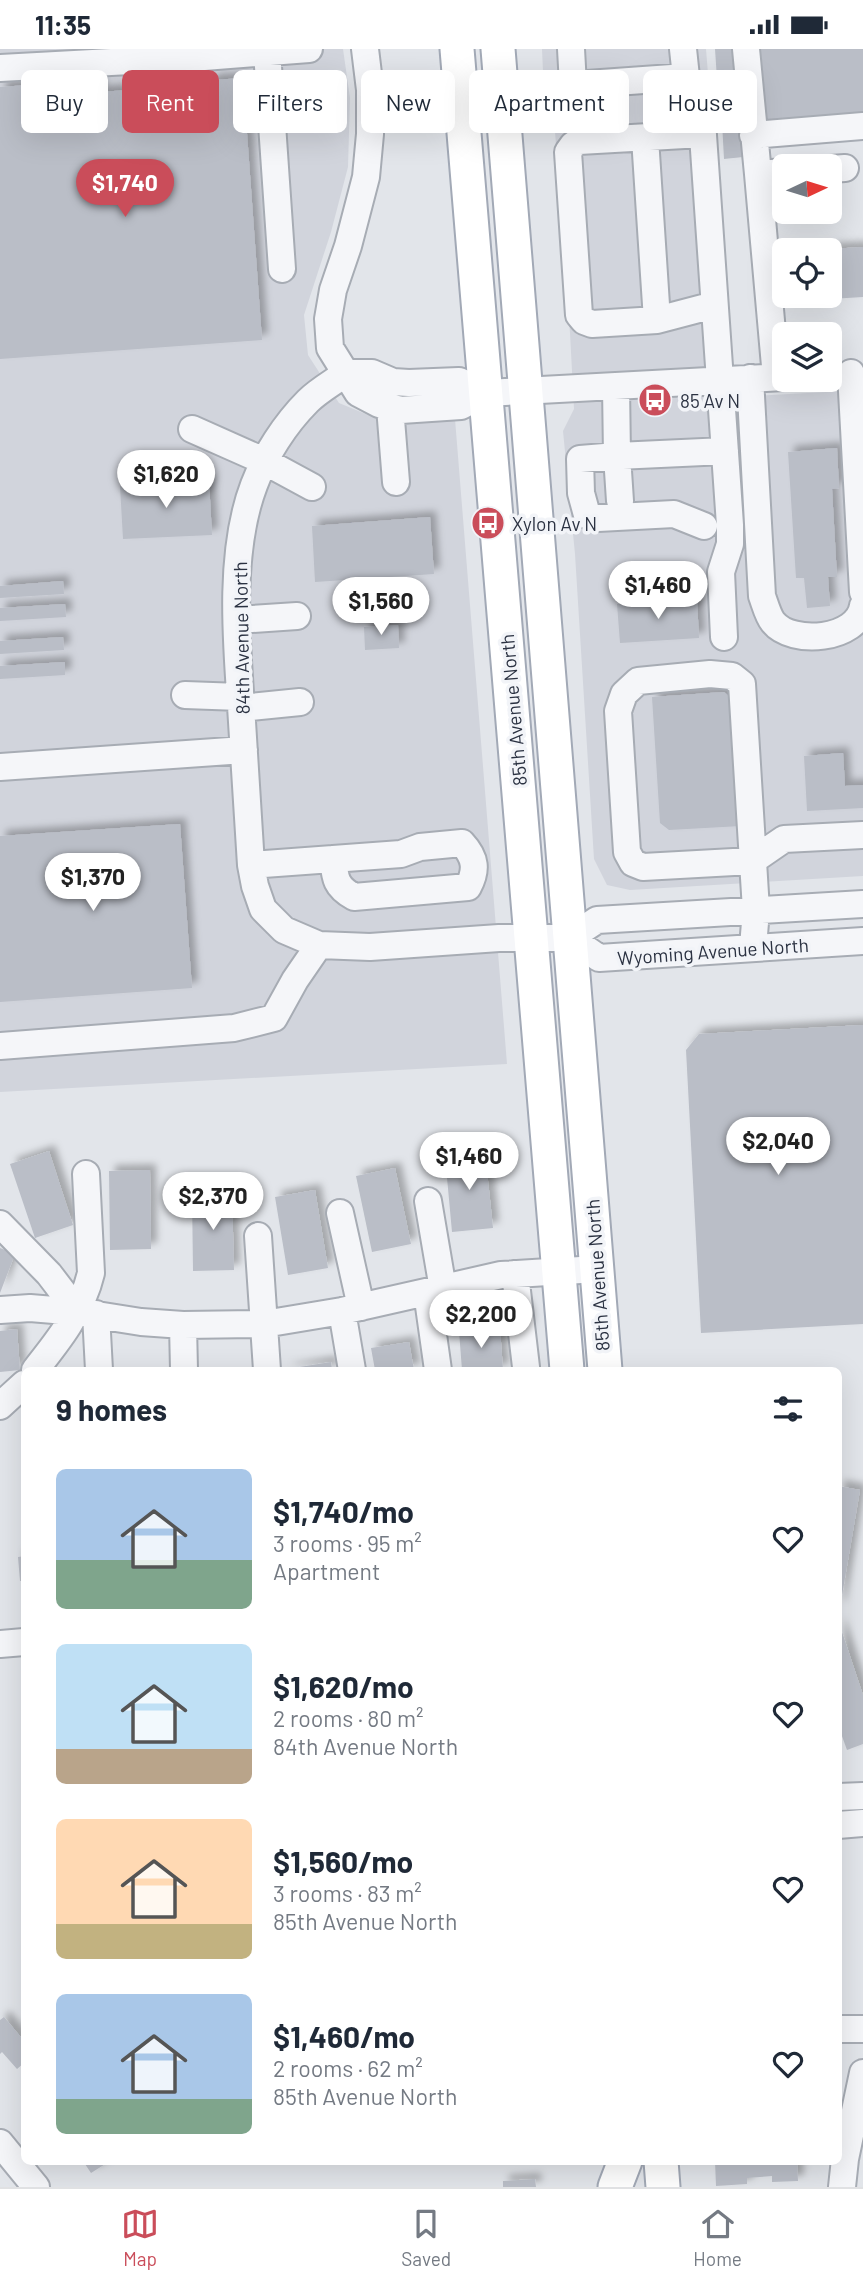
<!DOCTYPE html>
<meta charset="utf-8">
<style>
:root{--surface:#fff;--page:#f2f2f3;--text:#1f2937;--muted:#747a83;--line:#e0e1e3;--accent:#ca4d5a}
body{margin:0;font-family:Barlow,sans-serif;background:var(--page);color:var(--text);height:100vh;display:flex;flex-direction:column;font-size:26px;white-space:nowrap}
*{box-sizing:border-box;margin:0}
p{font-size:23px;color:var(--muted)}
.icon{flex:none;width:38px;height:38px;fill:none;stroke:currentColor;stroke-width:2;stroke-linecap:round;stroke-linejoin:round}
.map{position:relative;flex:1;overflow:hidden}
.panel{position:absolute;left:21px;top:1318px;width:821px;height:798px;display:flex;flex-direction:column;background:var(--surface);border-radius:10px;box-shadow:0 7px 28px #0002}
.panel>*{flex:none}
.top-card{position:absolute;left:21px;top:21px;width:822px;height:63px;display:flex;gap:14px}
.needle{width:46px;rotate:86deg}
.controls{position:absolute;left:772px;top:105px;display:grid;gap:14px}
.controls a{display:grid;place-items:center;width:70px;height:70px;border-radius:10px;background:var(--surface);box-shadow:0 7px 28px #0002;font-size:35px}
.price{position:absolute;translate:-50% -60px;padding:0 16px;border-radius:24px;background:#fff;color:#222;font-size:23px;line-height:46px;filter:drop-shadow(0 2px 4px #0008)}
.price::after{content:'';position:absolute;left:50%;top:42px;width:21px;height:16px;margin-left:-10px;background:inherit;clip-path:polygon(0 0,100% 0,50% 100%)}
.price.selected{background:var(--accent);color:#fff}
ul{padding:0;list-style:none}
li{display:flex;align-items:center;gap:21px;height:175px;padding:0 35px}
li span{display:grid;place-items:center;flex:none;width:196px;height:140px;border-radius:10px;color:#555}
li>.icon{margin-inline-start:auto}
span .icon{width:84px;height:84px;fill:#fffc;stroke-width:1}
li b{font-size:30px}
h2{display:flex;justify-content:space-between;align-items:center;height:84px;padding:0 35px;font-size:30px}
.tag{padding:0 24px;border-radius:10px;background:var(--surface);box-shadow:0 7px 28px #0002;font-size:24px;line-height:63px}
.tag.selected{background:var(--accent);color:#fff}
.status{display:flex;justify-content:space-between;align-items:center;height:49px;padding:0 35px;background:var(--surface);direction:ltr}
.status svg{height:19px;fill:currentColor}
.tabs{display:flex;justify-content:space-around;align-items:center;height:98px;border-top:2px solid var(--line);background:var(--surface);font-size:19px;color:var(--muted)}
.tabs a{display:grid;justify-items:center;gap:4px}
.tabs .selected{color:var(--accent)}
.map>svg:first-child{display:block}
</style>
<div class="status"><b>11:35</b><svg viewBox="0 0 49 12"><path d="M0 12V9h3v3zM5 12V6h3v6zM10 12V3h3v9zM15 12V0h3v12zM26 1h20v11H26zM47 4h2v5h-2z"/></svg></div>
<div class="map">
<svg width="863" height="2138" viewBox="0 0 863 2138">
<defs>
<filter id="shadow"><feDropShadow dx="6" dy="-6" stdDeviation="3.5" flood-color="#0004"/></filter>
</defs>
<rect width="100%" height="100%" fill="#e2e5ea"/>
<path fill="#d1d4dc" d="M0 0H343L350 49 348 118 331 183 304 266 308 306 339 354 373 368 412 375 455 370 507 1015 0 1043Z
M542 0H706L734 348 863 341V827L630 841 607 836 594 810 575 505 563 382 574 360 570 284 554 69 544 45Z"/>
<path fill="#babec7" filter="url(#shadow)" d="M715 0H734L737 44 718 45Z
M755 0H863V66L762 75Z
M243 29 262 291 0 310V38L99 31 100 43 210 35 213 31Z
M739 54 743 108 724 110 721 55Z
M863 198V248L798 252 797 247H830V200Z
M837 399 839 439 832 440 837 528H828L830 557 807 559 804 529H796L788 403Z
M209 432 212 486 123 490 120 437Z
M430 468 434 525 315 533 312 477Z
M63 532 64 545 0 549V537Z
M697 551 699 589 620 594 617 555Z
M65 555 66 568 0 572V559Z
M398 576 399 599 365 601 364 578Z
M63 588 64 601 0 605V592Z
M65 613V626L0 630V617Z
M724 643 733 651 741 777 669 781 660 774 652 648Z
M843 704 845 737 863 736V759L807 762 804 707Z
M180 775 192 939 0 953V787Z
M863 976V1275L701 1284 686 1001 699 985Z
M49 1102 73 1176 35 1189 10 1115Z
M485 1103 493 1179 452 1183 445 1107Z
M395 1119 411 1195 372 1203 356 1127Z
M150 1121 151 1200 110 1201 109 1122Z
M315 1141 328 1219 288 1226 275 1148Z
M232 1144 234 1221 193 1222 192 1145Z
M0 1199 15 1205 0 1244Z
M500 1279 503 1321H462L459 1282Z
M17 1280 20 1321 0 1323V1282Z
M409 1293 414 1321H375L371 1299Z
M331 1313 332 1321H287V1320Z
M838 1437 860 1441 840 1558 838 1557Z
M24 1507V1532H20L18 1508Z
M839 1574 863 1646V1695L847 1701 838 1676Z
M4 1968 24 1992V2014L17 2020 2 2003 0 2005V1971Z
M83 2112H110L91 2124Z
M715 2112H797L798 2132 772 2133V2127L747 2129V2135L716 2137Z
M535 2130 536 2138H503V2132Z"/>
<g fill="none" stroke-linecap="round" stroke-linejoin="round">
<defs>
<path id="minor" d="M365 0 370 41V85L366 128 348 197 333 241 328 270 330 299 358 344 379 355 401 361 461 357 486 344 784 328
M571 0 573 36 686 28
M683 0 686 28 700 43 730 476V495L721 523 724 588
M746 0 758 125
M267 3 282 220
M0 19 204 8 309 0
M702 85 579 92 573 96 568 103 579 266 584 272 592 275 657 271 714 256
M753 86 863 77
M645 89 657 271
M830 120 845 119
M346 324C334 333 319 341 308 352 285 375 265 406 254 436 229 501 236 589 241 657 244 710 248 763 251 816L255 837 263 860 284 881 319 896 370 898 499 889H570L597 871 863 855
M346 324H372L393 333 409 334 459 332 486 344
M851 324 863 543
M776 328 758 125 784 123
M750 329 762 547C765 555 768 567 773 573 792 597 858 591 863 557
M616 337 617 407 725 402
M390 358 396 433
M192 380 264 412 312 438
M620 452 617 407 580 410 581 444 587 466 598 469 674 465 704 477
M237 571 297 567
M185 646 240 648
M241 659 300 653
M0 718 244 701
M251 816 401 805 420 798 462 794C476 809 477 821 468 838L354 848C336 838 335 830 333 810
M570 889 599 909 863 892
M753 898 756 861 742 635 732 627 710 625 638 632 624 645 618 662 627 803 633 814 643 818 752 812 784 790 863 786
M0 997 234 979 274 969 295 931 319 896
M428 1152 443 1240
M340 1164 361 1258
M0 1175 49 1225 78 1263
M258 1187 267 1321
M515 1225 526 1318
M427 1243 438 1321
M0 1261 30 1259 78 1263 141 1273 183 1276 264 1275 342 1262 501 1226 597 1220
M342 1262 352 1321
M96 1265 99 1321
M183 1276 184 1321
M35 1321C59 1291 82 1262 91 1224L86 1125
M0 1357 24 1335
M0 1595 24 1593
M838 1748 863 1747
M838 1776 863 1774
M838 1980H863
M0 2094 36 2138
M842 2138 845 2110 863 2024"/>
<path id="major" d="M457 0 567 1321
M498 0 605 1321
M661 2112 663 2138
M615 2138 625 2112"/>
</defs>
<use href="#minor" stroke="#a7acb4" stroke-width="30"/>
<use href="#major" stroke="#a2a9b6" stroke-width="37"/>
<use href="#minor" stroke="#f5f6f9" stroke-width="26"/>
<use href="#major" stroke="#fff" stroke-width="33"/>
</g>
<defs>
<symbol id="bus-disc" viewBox="-11 -11 22 22"><circle r="9.5" fill="#ca4d5a" stroke="#f2f4f8"/><path d="M-5-6H5V4H4V6H2V4H-2V6H-4V4H-5ZM-3.5-4V0h7V-4ZM-3.5 1.2v1.5H-2V1.2ZM2 1.2v1.5H3.5V1.2Z" fill="#fff"/></symbol>
</defs>
<g fill-rule="evenodd">
<use href="#bus-disc" x="636" y="332" width="38" height="38"/>
<use href="#bus-disc" x="469" y="455" width="38" height="38"/>
</g>
<g text-anchor="middle" dominant-baseline="central" stroke-width="7" stroke-linejoin="round" paint-order="stroke">
<g font-size="19" fill="#2b3242" stroke="#f2f4f8" text-anchor="start">
<text x="680" y="351">85 Av N</text>
<text x="512" y="474">Xylon Av N</text>
</g>
<g font-size="19" fill="#2b3242" stroke="#f2f4f8">
<text transform="translate(241 589) rotate(-91)">84th Avenue North</text>
<text transform="translate(513 661) rotate(-95)">85th Avenue North</text>
<text transform="translate(713 902) rotate(-4)">Wyoming Avenue North</text>
<text transform="translate(597 1226) rotate(-94)">85th Avenue North</text>
</g>
</g>
</svg>
<div class="controls">
<a><svg class="needle" viewBox="-14 -14 28 28"><path d="M0-13l5 13h-10z" fill="#e53935"/><path d="M0 13l5-13h-10z" fill="#747a83"/></svg></a>
<a><svg class="icon" aria-label="locate" viewBox="0 0 24 24"><circle cx="12" cy="12" r="6"/><path d="M12 2v4M12 18v4M2 12h4M18 12h4"/></svg></a>
<a><svg class="icon" aria-label="layers" viewBox="0 0 24 24"><path d="M12 4l9 5-9 5-9-5zM3 14l9 5 9-5"/></svg></a>
</div>
<b class="price selected" style="left:125px;top:170px">$1,740</b>
<b class="price" style="left:166px;top:461px">$1,620</b>
<b class="price" style="left:658px;top:572px">$1,460</b>
<b class="price" style="left:381px;top:588px">$1,560</b>
<b class="price" style="left:93px;top:864px">$1,370</b>
<b class="price" style="left:778px;top:1128px">$2,040</b>
<b class="price" style="left:469px;top:1143px">$1,460</b>
<b class="price" style="left:213px;top:1183px">$2,370</b>
<b class="price" style="left:481px;top:1301px">$2,200</b>
<div class="top-card">
<a class="tag">Buy</a>
<a class="tag selected">Rent</a>
<a class="tag">Filters</a>
<a class="tag">New</a>
<a class="tag">Apartment</a>
<a class="tag">House</a>
</div>
<section class="panel">
<h2>9 homes<svg class="icon" aria-label="filters" viewBox="0 0 24 24"><path d="M4 7h16M4 17h16"/><circle cx="9" cy="7" r="2"/><circle cx="15" cy="17" r="2"/></svg></h2>
<ul>
<li><span style="background:linear-gradient(#a9c7e8 65%,#7fa58c 0)"><svg class="icon" aria-label="home" viewBox="0 0 24 24"><path d="M3 11l9-7 9 7M6 9v11h12V9"/></svg></span><div><b>$1,740/mo</b><p>3 rooms · 95 m²</p><p>Apartment</p></div><svg class="icon" aria-label="heart" viewBox="0 0 24 24"><path d="M12 20l-8-8c-3-5 5-10 8-4 3-6 11-1 8 4z"/></svg></li>
<li><span style="background:linear-gradient(#bfe0f5 75%,#b9a48a 0)"><svg class="icon" aria-label="home" viewBox="0 0 24 24"><path d="M3 11l9-7 9 7M6 9v11h12V9"/></svg></span><div><b>$1,620/mo</b><p>2 rooms · 80 m²</p><p>84th Avenue North</p></div><svg class="icon" aria-label="heart" viewBox="0 0 24 24"><path d="M12 20l-8-8c-3-5 5-10 8-4 3-6 11-1 8 4z"/></svg></li>
<li><span style="background:linear-gradient(#ffd9b3 75%,#c2b280 0)"><svg class="icon" aria-label="home" viewBox="0 0 24 24"><path d="M3 11l9-7 9 7M6 9v11h12V9"/></svg></span><div><b>$1,560/mo</b><p>3 rooms · 83 m²</p><p>85th Avenue North</p></div><svg class="icon" aria-label="heart" viewBox="0 0 24 24"><path d="M12 20l-8-8c-3-5 5-10 8-4 3-6 11-1 8 4z"/></svg></li>
<li><span style="background:linear-gradient(#a9c7e8 75%,#7fa58c 0)"><svg class="icon" aria-label="home" viewBox="0 0 24 24"><path d="M3 11l9-7 9 7M6 9v11h12V9"/></svg></span><div><b>$1,460/mo</b><p>2 rooms · 62 m²</p><p>85th Avenue North</p></div><svg class="icon" aria-label="heart" viewBox="0 0 24 24"><path d="M12 20l-8-8c-3-5 5-10 8-4 3-6 11-1 8 4z"/></svg></li>
</ul>
</section>
</div>
<nav class="tabs">
<a class="selected"><svg class="icon" aria-label="map" viewBox="0 0 24 24"><path d="M3 6l6-2 6 2 6-2v14l-6 2-6-2-6 2zM9 4v14M15 6v14"/></svg>Map</a>
<a><svg class="icon" aria-label="saved" viewBox="0 0 24 24"><path d="M7 4h10v16l-5-4-5 4z"/></svg>Saved</a>
<a><svg class="icon" aria-label="home" viewBox="0 0 24 24"><path d="M3 11l9-7 9 7M6 9v11h12V9"/></svg>Home</a>
</nav>
